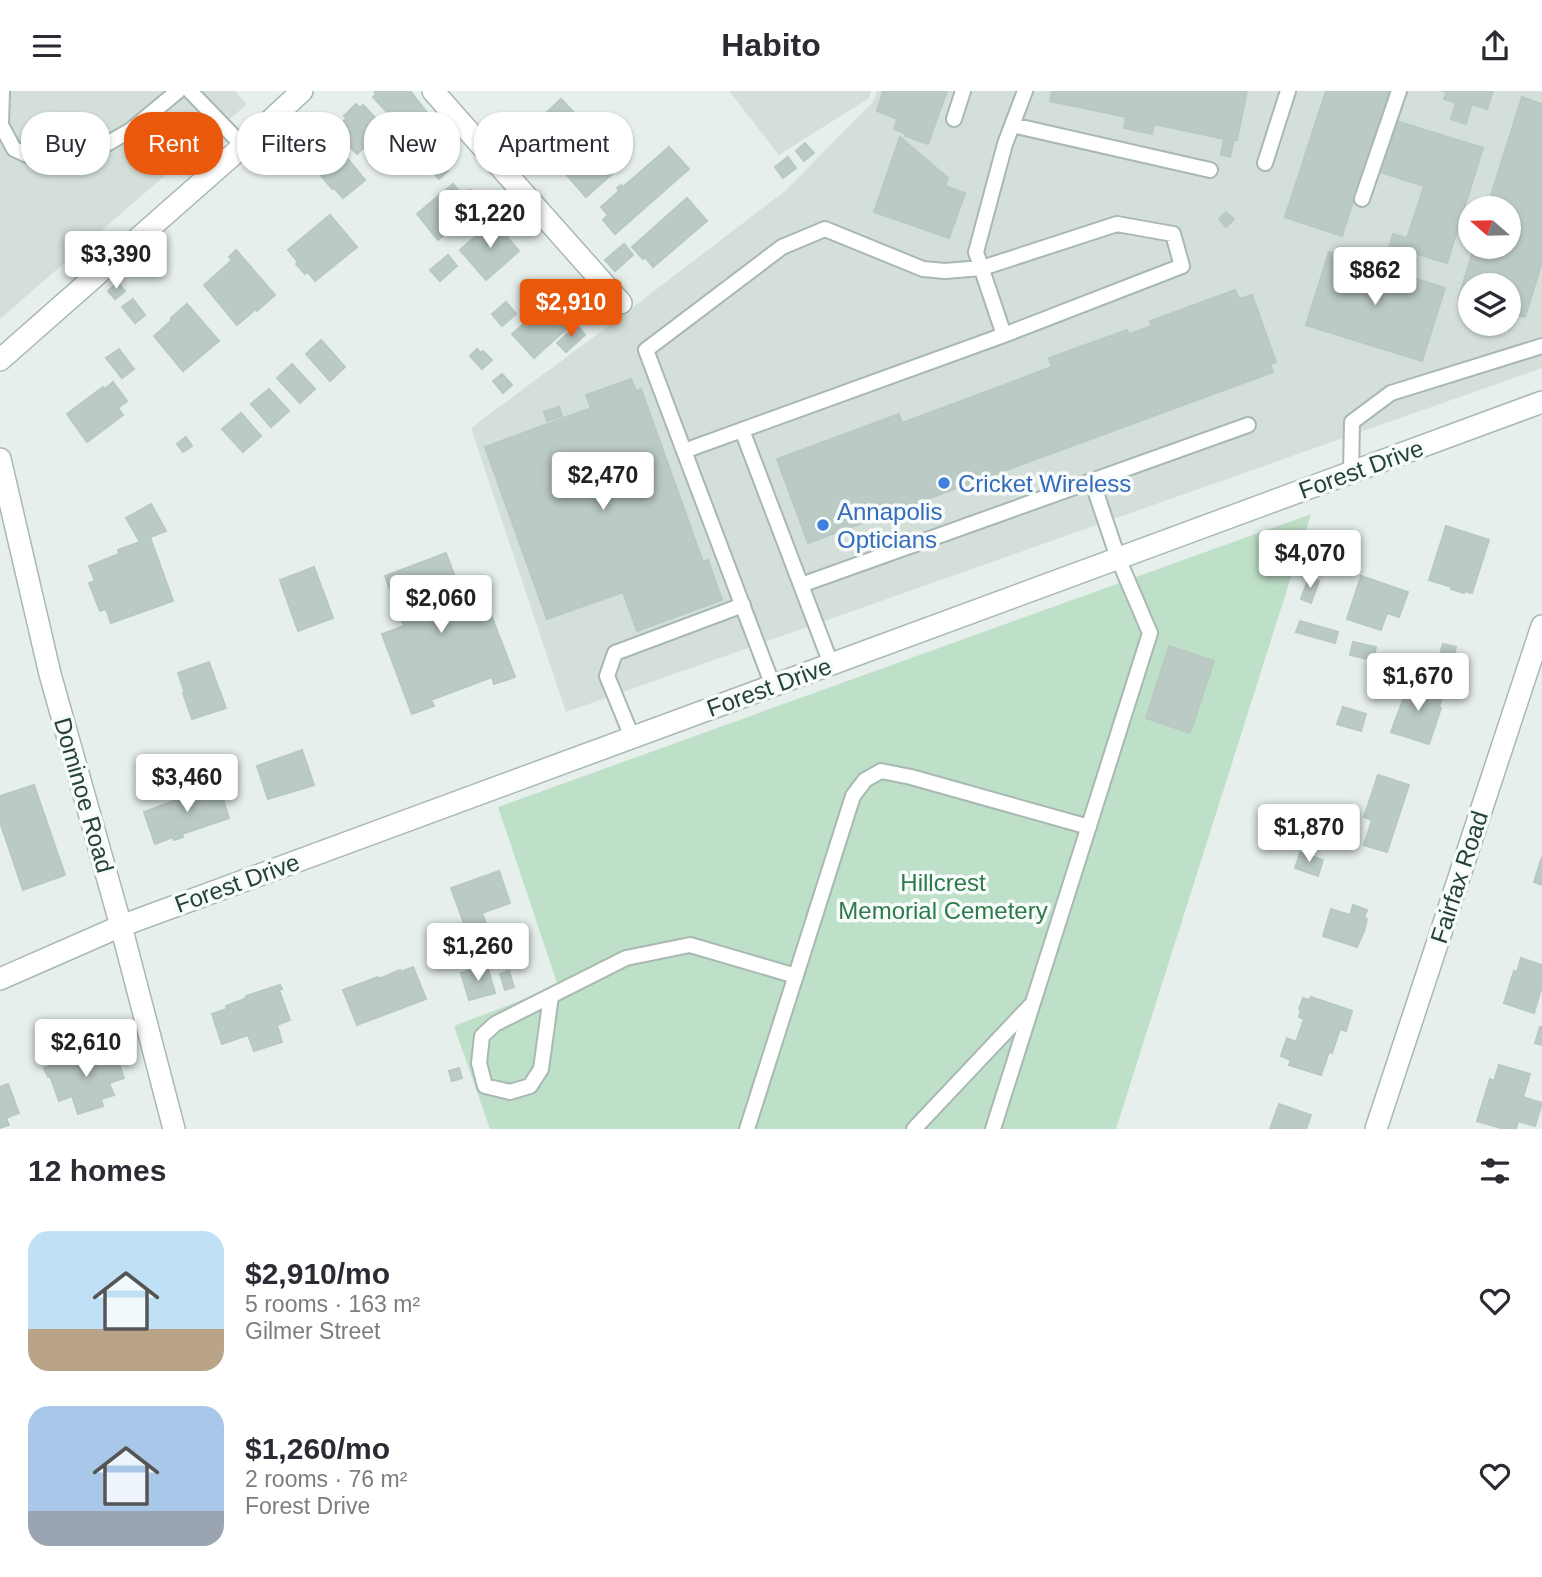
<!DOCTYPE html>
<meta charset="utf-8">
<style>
:root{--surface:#fff;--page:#f2f2f3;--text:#2b2b33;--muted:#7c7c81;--accent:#ea580c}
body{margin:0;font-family:Helvetica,sans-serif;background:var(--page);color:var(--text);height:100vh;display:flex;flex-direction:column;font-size:26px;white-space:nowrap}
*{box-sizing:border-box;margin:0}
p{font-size:23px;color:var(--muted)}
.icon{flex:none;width:38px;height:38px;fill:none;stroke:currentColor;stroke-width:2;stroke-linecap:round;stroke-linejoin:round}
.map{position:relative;height:1038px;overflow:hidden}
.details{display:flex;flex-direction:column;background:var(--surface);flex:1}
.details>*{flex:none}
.top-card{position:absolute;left:21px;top:21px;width:700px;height:63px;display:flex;gap:14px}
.needle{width:46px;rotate:290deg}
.controls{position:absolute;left:1458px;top:105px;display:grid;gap:14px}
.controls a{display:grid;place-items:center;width:63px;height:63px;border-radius:50%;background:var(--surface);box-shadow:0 2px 5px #0004;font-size:35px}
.price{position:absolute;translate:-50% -60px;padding:0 16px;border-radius:7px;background:#fff;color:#222;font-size:23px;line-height:46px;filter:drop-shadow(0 2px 4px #0008)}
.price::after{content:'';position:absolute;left:50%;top:42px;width:21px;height:16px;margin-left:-10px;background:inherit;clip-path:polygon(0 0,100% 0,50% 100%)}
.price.on{background:var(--accent);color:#fff}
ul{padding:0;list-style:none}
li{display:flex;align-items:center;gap:21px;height:175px;padding:0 28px}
li span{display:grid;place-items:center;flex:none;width:196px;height:140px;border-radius:21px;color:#555}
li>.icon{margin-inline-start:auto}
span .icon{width:84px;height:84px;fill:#fffc;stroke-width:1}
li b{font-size:30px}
h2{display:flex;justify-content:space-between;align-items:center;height:84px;padding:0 28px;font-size:30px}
.tag{padding:0 24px;border-radius:28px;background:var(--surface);box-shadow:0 2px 5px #0004;font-size:24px;line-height:63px}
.tag.on{background:var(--accent);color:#fff}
header{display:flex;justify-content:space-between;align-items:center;height:91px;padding:0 28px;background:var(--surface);font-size:32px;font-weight:800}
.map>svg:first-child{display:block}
</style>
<header><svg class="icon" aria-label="menu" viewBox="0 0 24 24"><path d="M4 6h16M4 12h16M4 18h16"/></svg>Habito<svg class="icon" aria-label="share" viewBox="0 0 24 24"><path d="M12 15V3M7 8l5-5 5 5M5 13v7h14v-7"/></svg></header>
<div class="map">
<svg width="1542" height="1038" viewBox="0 0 1542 1038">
<rect width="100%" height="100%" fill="#e6efeb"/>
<path fill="#d4dfda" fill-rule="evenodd" d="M0 0H235L247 13 0 228Z
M729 0H871L869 7 779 64Z
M877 0H1542V277L566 621 471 337 611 233 785 100 873 11ZM1470 117H1508V156H1470ZM1470 194H1508V233H1470Z"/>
<path fill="#bfe0c8" d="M1311 423 1116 1038H490L454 935 558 895 498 716Z"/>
<path fill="#bbcac4" stroke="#b8c9c2" stroke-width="2" d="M374 0H410L432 28 411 47 373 6 376 3Z
M883 0H947L928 53 905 45 906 43 894 38 897 28 877 20Z
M1052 0H1247L1237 49H1234L1230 66 1221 64 1224 48 1154 33 1152 43 1124 37 1126 26 1050 10Z
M1326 0H1389L1342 145 1285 126Z
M1442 0H1493L1487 18 1472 13 1466 33 1451 28 1456 12 1444 8 1447 1Z
M1522 6 1542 13V171L1525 226 1508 221V194H1470V209L1459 206 1474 156H1508V117H1487Z
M561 8 583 31 560 53 559 51 548 61 528 39Z
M356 13 360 17 363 14 385 37 357 63 334 39 346 28 344 25Z
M1396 30 1483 57 1447 172 1404 159V161L1389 157 1393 143 1407 147 1424 95 1380 81Z
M329 45 365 89 343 107 334 97 332 98 305 65Z
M900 46 948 87 945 95 965 102 949 147 874 121Z
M602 50 622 74 586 106 565 82Z
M805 52 814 62 804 70 796 60Z
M669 56 689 78 615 143 603 129 608 124 601 116 619 100 617 97 621 94 623 96Z
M788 66 796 77 783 87 775 76Z
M437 68 448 80 439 88 428 76Z
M453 93 463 105 470 99 481 113 438 149 417 123Z
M687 107 707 130 653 176 645 166 643 168 632 156Z
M1226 121 1234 128 1226 136 1219 128Z
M330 124 357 156 315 190 308 181 305 183 296 173 298 171 288 159Z
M493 130 498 136 502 132 506 135 511 142 507 146 519 160 486 189 460 159Z
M624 153 633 164 615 180 605 169Z
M236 159 275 204 257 220 256 218 237 234 204 194 232 169 229 166Z
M1329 161 1445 197 1422 270 1306 234Z
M448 164 457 175 440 190 430 179Z
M118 192 125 200 115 208 108 200Z
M1235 199 1239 208 1252 204 1276 271 1270 273 1273 281 808 452 777 368 899 323 902 332 1052 276 1049 267 1127 239 1129 243 1152 235 1150 230Z
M555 205 563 214 565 212 571 217 568 220 576 229 534 267 512 243Z
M133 208 145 224 135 232 122 216Z
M506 211 516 223 502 235 492 223Z
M187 213 219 250 183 280 154 245 171 230V227Z
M577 234 585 244 566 261 557 252Z
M321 249 345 276 330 290 306 263Z
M119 258 134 278 122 287 106 267Z
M477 258 481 262 483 260 492 269 482 278 470 265Z
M292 273 315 298 300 312 277 287Z
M502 283 512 294 503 302 493 290Z
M631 288 636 300 641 298 703 471 708 469 722 509 637 540 623 501 547 528 485 356 591 317 586 304Z
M113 291 127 310 118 317 123 324 87 351 67 323 103 296 105 298Z
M269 298 289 320 271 336 251 313Z
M559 316 562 325 547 330 544 321Z
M241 322 261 345 243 361 222 338Z
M186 346 192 355 183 361 177 353Z
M151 413 166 440 150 446 173 510 111 532 106 518 100 520 89 492 95 490 89 475 119 463 118 459 140 451 126 427Z
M1446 435 1489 449 1472 502 1465 500 1464 502 1451 498 1452 496 1429 489Z
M446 462 465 513 484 506 515 586 494 593 492 586 431 609 434 615 412 623 382 543 404 535 385 485Z
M314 476 333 527 298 540 280 489Z
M1361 485 1408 501 1399 526 1387 522 1381 539 1347 528Z
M1309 486 1319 490 1311 512 1301 508Z
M1300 530 1338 541 1335 552 1296 541Z
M1353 551 1376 556 1373 569 1350 564Z
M1443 553 1456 556 1450 580 1436 577Z
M1169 555 1214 570 1190 642 1146 627Z
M209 571 226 617 192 628 183 602H185L178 582Z
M1410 590 1444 602 1439 616 1441 617 1429 653 1391 641Z
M1343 616 1366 623 1361 640 1337 633Z
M302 659 314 694 268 708 257 675Z
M1378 684 1409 694 1387 761 1364 754 1372 729 1364 726Z
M34 694 65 784 23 799 0 731V705Z
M198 694 201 701 219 695 229 727 182 743 183 746 174 749 173 746 155 753 144 721 176 709 174 703Z
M1291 731 1305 735 1301 749 1287 745Z
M1308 731 1334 740 1329 756 1303 748Z
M1300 762 1323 769 1318 785 1295 777Z
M1542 766V794L1534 791Z
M499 780 510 812 482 822 487 836 468 843 451 797Z
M1353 814 1367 819 1364 827 1367 828 1364 840 1357 856 1323 845 1331 818 1350 824Z
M1521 867 1542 874V895L1534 922 1504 912 1514 880 1517 881Z
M487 874 495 902 469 909 461 882Z
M413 876 426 908 357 934 343 899 378 886 379 888 400 879 401 881Z
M509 880 514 896 505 899 500 883Z
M280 894 282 898 279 899 290 929 277 934 282 951 254 960 248 944 222 953 212 923 227 918 226 915 247 907 246 905Z
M1311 906 1352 920 1346 940 1340 938 1332 962 1329 961 1321 984 1289 974 1291 969 1281 965 1287 947 1296 951 1304 928 1299 926 1301 919 1299 918 1303 907 1310 909Z
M1540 936H1542V954L1535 952Z
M114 958 124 987 109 992 114 1004 101 1008 103 1015 78 1023 72 1005 59 1010 50 985 48 986 44 977 99 959 100 962Z
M1499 974 1530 983 1523 1006 1542 1012 1535 1035 1518 1030 1516 1038H1504L1477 1030 1490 988 1494 990Z
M459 977 462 987 452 990 449 980Z
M8 993 19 1022 6 1027 9 1034 0 1037V996Z
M1279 1013 1311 1024 1306 1038H1270Z"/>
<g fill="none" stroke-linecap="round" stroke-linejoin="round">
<defs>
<path id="service" d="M2 0 1 34 14 58 41 70 72 73 131 39 178 0
M190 0 243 55
M954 28 963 0
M1012 34 1210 79
M1265 72 1288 0
M1362 108 1399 0
M742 339 831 573
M684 360 646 259 782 156 825 138 923 178 945 180 982 177 1117 133 1173 143 1182 175 1004 244
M1351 382 1352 331 1391 302 1542 255
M801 494 1248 334
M773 595 684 360 1004 244 976 161 1005 53 1025 0
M632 646 607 585 615 562 743 514
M551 905 541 978 530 995 510 1001 485 995 479 972 482 945 495 933 626 867 690 854 796 885
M747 1038 853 705 865 689 881 680 911 686 1089 736
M914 1038 1030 915
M993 1038 1150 542 1118 467 1092 390"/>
<path id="minor" d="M433 0 621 212
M0 269 243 55 302 0
M0 368 50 583 121 835 174 1038
M1376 1038 1542 535"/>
<path id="tertiary" d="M0 888 121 835 1542 311"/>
</defs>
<use href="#service" stroke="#a8b8b2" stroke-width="18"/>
<use href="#minor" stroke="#a8b8b2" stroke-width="24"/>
<use href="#tertiary" stroke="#a8b8b2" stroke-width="24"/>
<use href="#service" stroke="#fff" stroke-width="14"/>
<use href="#minor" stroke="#fff" stroke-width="21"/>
<use href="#tertiary" stroke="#fff" stroke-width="21"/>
</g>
<g fill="#3f7fe0" stroke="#f7fbf9" stroke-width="2.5">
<circle cx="944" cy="392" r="7"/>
<circle cx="823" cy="434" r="7"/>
</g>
<g text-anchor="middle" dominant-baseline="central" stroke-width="7" stroke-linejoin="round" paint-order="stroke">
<g font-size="24" fill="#24423a" stroke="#f7fbf9">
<text transform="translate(1361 378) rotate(-20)">Forest Drive</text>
<text transform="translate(769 596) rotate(-20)">Forest Drive</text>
<text transform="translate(84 704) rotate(74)">Dominoe Road</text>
<text transform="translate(1459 786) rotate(-72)">Fairfax Road</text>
<text transform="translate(237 792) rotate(-20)">Forest Drive</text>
</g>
<g font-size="24" fill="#366cbe" stroke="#f7fbf9" text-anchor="start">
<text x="958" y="392">Cricket Wireless</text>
<text x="837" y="420">Annapolis<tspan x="837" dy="28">Opticians</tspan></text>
</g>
<g font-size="24" fill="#2d7a4b" stroke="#f7fbf9">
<text x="943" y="791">Hillcrest<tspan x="943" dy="28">Memorial Cemetery</tspan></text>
</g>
</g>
</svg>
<div class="controls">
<a><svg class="needle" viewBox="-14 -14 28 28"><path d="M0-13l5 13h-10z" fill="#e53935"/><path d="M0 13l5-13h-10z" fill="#7c7c81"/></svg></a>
<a><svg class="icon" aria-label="layers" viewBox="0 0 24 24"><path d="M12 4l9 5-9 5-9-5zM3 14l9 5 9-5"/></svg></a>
</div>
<b class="price" style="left:490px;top:159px">$1,220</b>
<b class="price" style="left:116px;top:200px">$3,390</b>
<b class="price" style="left:1375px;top:216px">$862</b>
<b class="price on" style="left:571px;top:248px">$2,910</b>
<b class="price" style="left:603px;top:421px">$2,470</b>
<b class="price" style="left:1310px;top:499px">$4,070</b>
<b class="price" style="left:441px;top:544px">$2,060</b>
<b class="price" style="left:1418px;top:622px">$1,670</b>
<b class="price" style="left:187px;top:723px">$3,460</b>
<b class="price" style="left:1309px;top:773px">$1,870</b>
<b class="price" style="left:478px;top:892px">$1,260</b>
<b class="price" style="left:86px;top:988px">$2,610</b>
<div class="top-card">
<a class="tag">Buy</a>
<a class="tag on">Rent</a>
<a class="tag">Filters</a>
<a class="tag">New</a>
<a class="tag">Apartment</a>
</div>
</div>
<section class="details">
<h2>12 homes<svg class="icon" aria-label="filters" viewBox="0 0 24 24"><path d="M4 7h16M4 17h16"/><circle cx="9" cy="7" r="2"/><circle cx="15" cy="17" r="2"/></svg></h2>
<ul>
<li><span style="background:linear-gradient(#bfe0f5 70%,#b9a48a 0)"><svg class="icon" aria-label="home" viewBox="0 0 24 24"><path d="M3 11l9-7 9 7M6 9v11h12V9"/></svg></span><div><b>$2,910/mo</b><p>5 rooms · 163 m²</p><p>Gilmer Street</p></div><svg class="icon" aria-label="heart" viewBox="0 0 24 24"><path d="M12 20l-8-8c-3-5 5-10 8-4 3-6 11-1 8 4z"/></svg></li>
<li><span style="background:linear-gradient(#a9c7e8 75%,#9aa5b1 0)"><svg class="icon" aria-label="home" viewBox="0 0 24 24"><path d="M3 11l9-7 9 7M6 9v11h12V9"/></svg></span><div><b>$1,260/mo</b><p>2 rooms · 76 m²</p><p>Forest Drive</p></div><svg class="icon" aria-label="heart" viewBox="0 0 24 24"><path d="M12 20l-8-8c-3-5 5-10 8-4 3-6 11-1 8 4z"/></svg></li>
</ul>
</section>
